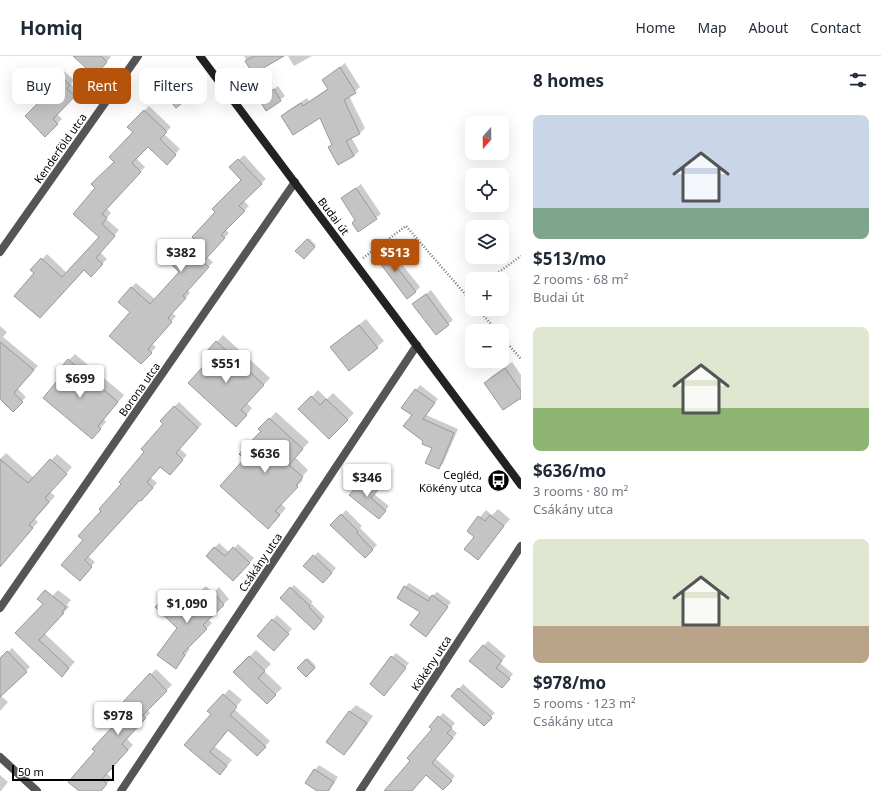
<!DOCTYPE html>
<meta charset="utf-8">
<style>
:root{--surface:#fff;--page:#f2f2f3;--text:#1f2937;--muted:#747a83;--line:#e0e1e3;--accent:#b45309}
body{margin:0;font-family:"Noto Sans",sans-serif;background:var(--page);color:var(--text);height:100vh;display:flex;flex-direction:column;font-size:15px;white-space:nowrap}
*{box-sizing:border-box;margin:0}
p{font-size:13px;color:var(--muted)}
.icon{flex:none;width:22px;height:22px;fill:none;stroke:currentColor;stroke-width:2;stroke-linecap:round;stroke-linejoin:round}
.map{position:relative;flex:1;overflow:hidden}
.side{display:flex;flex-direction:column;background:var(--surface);width:360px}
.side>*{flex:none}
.top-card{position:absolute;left:12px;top:12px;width:380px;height:36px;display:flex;gap:8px}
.needle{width:26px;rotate:200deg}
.tools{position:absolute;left:465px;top:60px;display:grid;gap:8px}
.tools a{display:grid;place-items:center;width:44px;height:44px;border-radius:8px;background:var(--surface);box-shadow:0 4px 16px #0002;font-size:20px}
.scale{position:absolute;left:12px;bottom:10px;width:102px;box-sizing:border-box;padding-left:4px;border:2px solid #000;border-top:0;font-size:11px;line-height:14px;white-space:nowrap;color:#000;-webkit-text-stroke:3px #fff;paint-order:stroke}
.price{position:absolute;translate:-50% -34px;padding:0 9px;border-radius:4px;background:#fff;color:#222;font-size:13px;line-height:26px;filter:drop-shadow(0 1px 2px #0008)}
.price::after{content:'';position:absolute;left:50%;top:24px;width:12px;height:9px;margin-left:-6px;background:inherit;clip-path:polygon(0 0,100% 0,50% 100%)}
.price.current{background:var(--accent);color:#fff}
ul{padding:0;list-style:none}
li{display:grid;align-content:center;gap:8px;height:212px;padding:0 12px}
li span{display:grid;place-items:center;height:124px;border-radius:8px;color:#555}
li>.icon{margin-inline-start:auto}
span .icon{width:72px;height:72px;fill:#fffc;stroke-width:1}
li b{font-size:17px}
h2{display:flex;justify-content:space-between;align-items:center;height:48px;padding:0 12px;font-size:17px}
.chip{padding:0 14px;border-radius:8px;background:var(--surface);box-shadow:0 4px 16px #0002;font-size:14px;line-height:36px}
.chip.current{background:var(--accent);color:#fff}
header{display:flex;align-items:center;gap:24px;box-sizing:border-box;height:56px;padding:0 20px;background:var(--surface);border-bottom:1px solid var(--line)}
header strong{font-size:19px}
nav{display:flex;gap:22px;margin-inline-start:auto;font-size:14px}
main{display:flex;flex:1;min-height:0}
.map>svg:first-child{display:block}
</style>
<header>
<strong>Homiq</strong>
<nav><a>Home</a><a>Map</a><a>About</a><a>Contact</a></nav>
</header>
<main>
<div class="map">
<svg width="521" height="735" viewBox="0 0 521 735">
<rect width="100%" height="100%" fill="#fff"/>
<path fill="#0003" d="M79 0H110L111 1 99 14Z
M244 0H271L254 17Z
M288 0H312L294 10Z
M345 7 360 31 349 40 365 72 360 77 351 81 359 95 354 100 329 91 333 88 320 60H282L287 55 307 42 309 45 329 32 323 25Z
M181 13 197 32 176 50 164 27Z
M64 15 74 24 71 28 78 35 57 58 62 63 45 79 50 37 46 34Z
M278 30 285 40 267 54 260 43Z
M149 50 171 71 164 78 180 93 167 107 148 90 136 102 145 111 106 152 111 157 106 163 119 174 100 196 107 203 96 214 84 212 45 256 35 217 32 214 47 198 67 217 100 180 96 132 135 76 129 71Z
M244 99 266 123 243 144 249 150 225 173 229 177 207 201 213 206 187 234 190 237 172 257 176 260 152 288 156 291 146 302 131 256V232L136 227 155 243 181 216 195 183 243 124 231 111Z
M361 128 381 158 359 174 356 164 342 142Z
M309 182 316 189 304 202 297 195Z
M386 188 420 231 415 236 374 198Z
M431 234 453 264 436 278 418 244Z
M366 263 384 285 377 291H331Z
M0 270 7 276 3 281 38 310 17 332 26 341 13 354 0 342Z
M223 279 270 322 247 347 252 352 243 363 217 286Z
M75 298 124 339 104 363 106 366 98 375 63 319 69 304Z
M512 306 521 319V345L519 342 485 327 492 320Z
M420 329 438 343 426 359 458 373 443 408 438 412 433 392 424 384 416 334Z
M318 334 327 343 333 337 354 357 329 382 300 353Z
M179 346 202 368 179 392 187 399 174 413 161 410 150 421 157 427 146 440 140 443 88 500 95 506 84 519V484L102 455 165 368 161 365Z
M276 356 309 386 295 401 308 414 301 422 303 424 281 448 286 452 275 465 245 403 262 375 260 373Z
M6 397 34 422 57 398 72 411 50 436 55 440 35 463 38 466 11 497 0 499V403Z
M369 418 382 429 374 438 389 450 383 458 351 439Z
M498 453 510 463 478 502 475 481 468 475 486 454 492 459Z
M346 454 362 470 360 472 377 489 365 501 332 469Z
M219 487 230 497 238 488 254 502 238 520 207 500Z
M318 496 336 512 323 526 305 510Z
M409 527 431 541 437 536 451 546 426 580 421 555 405 531Z
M294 529 313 546 311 547 325 561 314 572 281 542Z
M206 530 213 537 219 531 229 543 208 563 212 567 188 592 190 593 176 611 178 571 157 551 171 536 184 549Z
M58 534 71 544 67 549 69 551 44 577 75 606 62 619 16 577Z
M277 559 292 573 278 589 273 564Z
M488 585 506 600 500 607 513 618 506 627 471 605Z
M12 592 30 611 0 639 8 646 0 655V603Z
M256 594 271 608 264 615 282 632 267 647 234 616Z
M396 597 409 607 388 634 392 601Z
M308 602 316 610 306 619 298 612Z
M156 613 172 629 147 653 150 657 126 682 133 689 106 717 112 722 100 735H80L96 695 116 668 110 662Z
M463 628 495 657 484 668 453 640Z
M229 633 242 644 234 653 270 685 263 693 229 673 214 690 232 704 225 712 186 689 212 658 224 639Z
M356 649 373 660 351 691 344 697 328 686 350 655Z
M443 657 455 667 451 672 457 677 435 702 455 720 447 729 426 718 411 735H391L434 673 430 671Z
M319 709 338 721 329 735H318L315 714Z
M0 719 8 726 1 735H0Z"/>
<path fill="#c4c4c4" stroke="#999" d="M73 0H101L107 6 95 20Z
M254 0H284L253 18 245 5Z
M340 11 356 37 344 44 360 78 346 85 354 100 338 109 328 91 332 89 320 62 293 79 281 60 301 47 303 50 328 33 322 24Z
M176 16 194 37 176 52 159 31Z
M59 18 70 29 67 33 75 40 53 63 58 68 45 81 25 60 48 37 45 34Z
M274 33 281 45 266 55 259 43Z
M144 54 167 76 160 83 176 99 167 109 148 91 132 107 141 116 102 158 107 162 102 168 115 180 96 202 103 208 91 221 84 214 40 262 14 240 34 217 30 214 41 202 62 221 99 181 73 158 95 132 91 128 114 106 109 101 133 76 127 71Z
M238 103 262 128 239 150 245 155 221 179 225 182 203 206 209 211 183 240 186 242 168 262 172 266 148 293 152 297 141 308 109 280 130 256 118 246 131 231 150 248 179 216 171 208 194 183 192 181 215 156 212 153 241 124 229 111Z
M356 132 377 163 358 176 352 167 355 164 341 142Z
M307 183 315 191 304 203 295 195Z
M382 192 416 236 407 243 373 198Z
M426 238 449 269 436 279 412 248Z
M359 269 378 292 349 315 330 291Z
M216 285 264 329 241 354 247 359 236 371 188 327 211 302 205 297Z
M0 286 34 314 14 337 23 346 13 356 0 343Z
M68 303 118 346 98 370 101 373 92 383 43 342 62 319 58 315Z
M505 312 521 335V342L503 354 484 327Z
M415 333 435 347 423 363 454 377 439 413 425 407 432 392 422 388 423 385 403 370 412 359 401 352Z
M311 340 320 349 326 343 348 364 329 383 298 353Z
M174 350 198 372 176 397 183 404 170 419 160 411 147 426 153 432 141 445 140 444 85 504 92 511 80 525 61 509 83 484 78 480 101 455 99 453 121 428 119 426 144 396 141 393 163 368 160 365Z
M269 362 303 393 289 409 303 421 296 429 298 431 275 455 280 459 268 473 220 430 244 403 239 398 261 375 258 373Z
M0 403 28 427 50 403 67 418 45 442 49 446 29 469 33 472 0 511Z
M364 422 378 434 371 442 386 455 379 463 349 439Z
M341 458 358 475 357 477 373 494 365 502 330 469Z
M490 459 504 470 478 504 464 493 474 481 467 475 478 460 485 465Z
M214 491 225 500 233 491 250 507 233 525 206 500Z
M313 499 332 517 323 527 303 510Z
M404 530 428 545 432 539 448 551 426 581 410 569 420 556 397 542Z
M290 531 310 550 309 551 322 565 314 574 280 542Z
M45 534 66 551 62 556 64 557 39 584 69 612 62 621 15 577 43 548 37 543Z
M200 534 207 542 213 536 224 549 203 569 207 573 183 597 185 599 176 613 157 599 177 572 155 551 165 541 178 553Z
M272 563 289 578 274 595 257 580Z
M483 589 502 605 496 612 510 623 502 632 469 605Z
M7 595 27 616 0 641V602Z
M249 600 265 615 258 622 276 639 267 648 233 616Z
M391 600 406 612 384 640 370 628Z
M306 603 315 612 306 621 297 612Z
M150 617 167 635 143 659 146 662 122 688 128 694 102 723 107 728 101 735H79L68 726 95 695 92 693 115 668 108 662Z
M458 632 492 662 484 670 451 640Z
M223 638 237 651 230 659 266 691 257 700 228 674 210 696 227 710 220 719 184 689 211 658 207 655Z
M349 655 367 667 344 699 326 686Z
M438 660 452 672 447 677 453 682 432 707 452 725 443 734 426 719 412 735H384L410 705 407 702 432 673 429 671Z
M314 713 334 726 328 735H317L305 727Z"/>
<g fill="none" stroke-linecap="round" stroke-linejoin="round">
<path stroke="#777" stroke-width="2.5" stroke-dasharray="1 2" stroke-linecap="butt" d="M363 202 406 170 472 246
M489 223 521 200
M466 239 472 235
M478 253 497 275
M502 281 521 303"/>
<path stroke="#555" stroke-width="8" d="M0 196 138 0
M0 552 295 126
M0 701 37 735
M121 735 417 289
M360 735 521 490"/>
<path stroke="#222" stroke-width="8" d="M200 0 521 429"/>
</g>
<defs>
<symbol id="bus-disc" viewBox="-11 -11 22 22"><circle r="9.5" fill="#000" stroke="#fff"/><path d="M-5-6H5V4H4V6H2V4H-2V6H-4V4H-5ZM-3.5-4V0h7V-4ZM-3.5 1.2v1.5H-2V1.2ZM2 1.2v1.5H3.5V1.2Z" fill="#fff"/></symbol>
</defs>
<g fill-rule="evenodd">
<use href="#bus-disc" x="486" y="412" width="25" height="25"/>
</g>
<g text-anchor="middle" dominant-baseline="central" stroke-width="3" stroke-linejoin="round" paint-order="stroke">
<g font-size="11" fill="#000" stroke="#fff">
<text transform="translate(60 92) rotate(-55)">Kenderföld utca</text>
<text transform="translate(334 160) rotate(53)">Budai út</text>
<text transform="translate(139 333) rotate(-55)">Borona utca</text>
<text transform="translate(260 506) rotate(-56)">Csákány utca</text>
<text transform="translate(431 607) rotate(-57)">Kökény utca</text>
</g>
<g font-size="11" fill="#000" stroke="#fff" text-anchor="end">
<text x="482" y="418">Cegléd,<tspan x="482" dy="13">Kökény utca</tspan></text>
</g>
</g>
</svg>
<div class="tools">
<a><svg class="needle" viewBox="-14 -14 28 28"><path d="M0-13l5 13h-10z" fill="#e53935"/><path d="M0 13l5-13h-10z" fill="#747a83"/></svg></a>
<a><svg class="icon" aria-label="locate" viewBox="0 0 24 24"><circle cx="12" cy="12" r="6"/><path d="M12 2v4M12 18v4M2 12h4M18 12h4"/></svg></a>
<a><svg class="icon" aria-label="layers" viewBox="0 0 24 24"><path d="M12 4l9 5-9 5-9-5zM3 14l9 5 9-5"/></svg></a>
<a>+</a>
<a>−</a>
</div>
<div class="scale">50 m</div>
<b class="price" style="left:181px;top:217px">$382</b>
<b class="price current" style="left:395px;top:217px">$513</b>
<b class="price" style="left:226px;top:328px">$551</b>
<b class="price" style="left:80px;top:343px">$699</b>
<b class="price" style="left:265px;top:418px">$636</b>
<b class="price" style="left:367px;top:442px">$346</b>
<b class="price" style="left:187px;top:568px">$1,090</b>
<b class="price" style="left:118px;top:680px">$978</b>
<div class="top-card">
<a class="chip">Buy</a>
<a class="chip current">Rent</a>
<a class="chip">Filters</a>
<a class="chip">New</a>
</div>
</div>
<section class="side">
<h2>8 homes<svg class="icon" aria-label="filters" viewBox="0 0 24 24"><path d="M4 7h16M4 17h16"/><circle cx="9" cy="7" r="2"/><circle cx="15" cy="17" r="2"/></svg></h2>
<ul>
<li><span style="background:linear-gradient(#c9d6e8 75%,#7fa58c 0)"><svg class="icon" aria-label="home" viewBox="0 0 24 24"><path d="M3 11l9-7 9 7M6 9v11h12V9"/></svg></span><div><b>$513/mo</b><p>2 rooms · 68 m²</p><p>Budai út</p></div></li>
<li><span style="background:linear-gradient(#dfe7d0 65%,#8fb573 0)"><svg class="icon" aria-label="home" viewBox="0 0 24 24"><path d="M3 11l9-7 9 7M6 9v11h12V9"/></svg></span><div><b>$636/mo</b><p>3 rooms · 80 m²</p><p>Csákány utca</p></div></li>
<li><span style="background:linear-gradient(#dfe7d0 70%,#b9a48a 0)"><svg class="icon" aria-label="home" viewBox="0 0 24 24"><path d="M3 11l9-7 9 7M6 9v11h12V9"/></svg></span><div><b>$978/mo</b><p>5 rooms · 123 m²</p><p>Csákány utca</p></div></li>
</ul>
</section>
</main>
